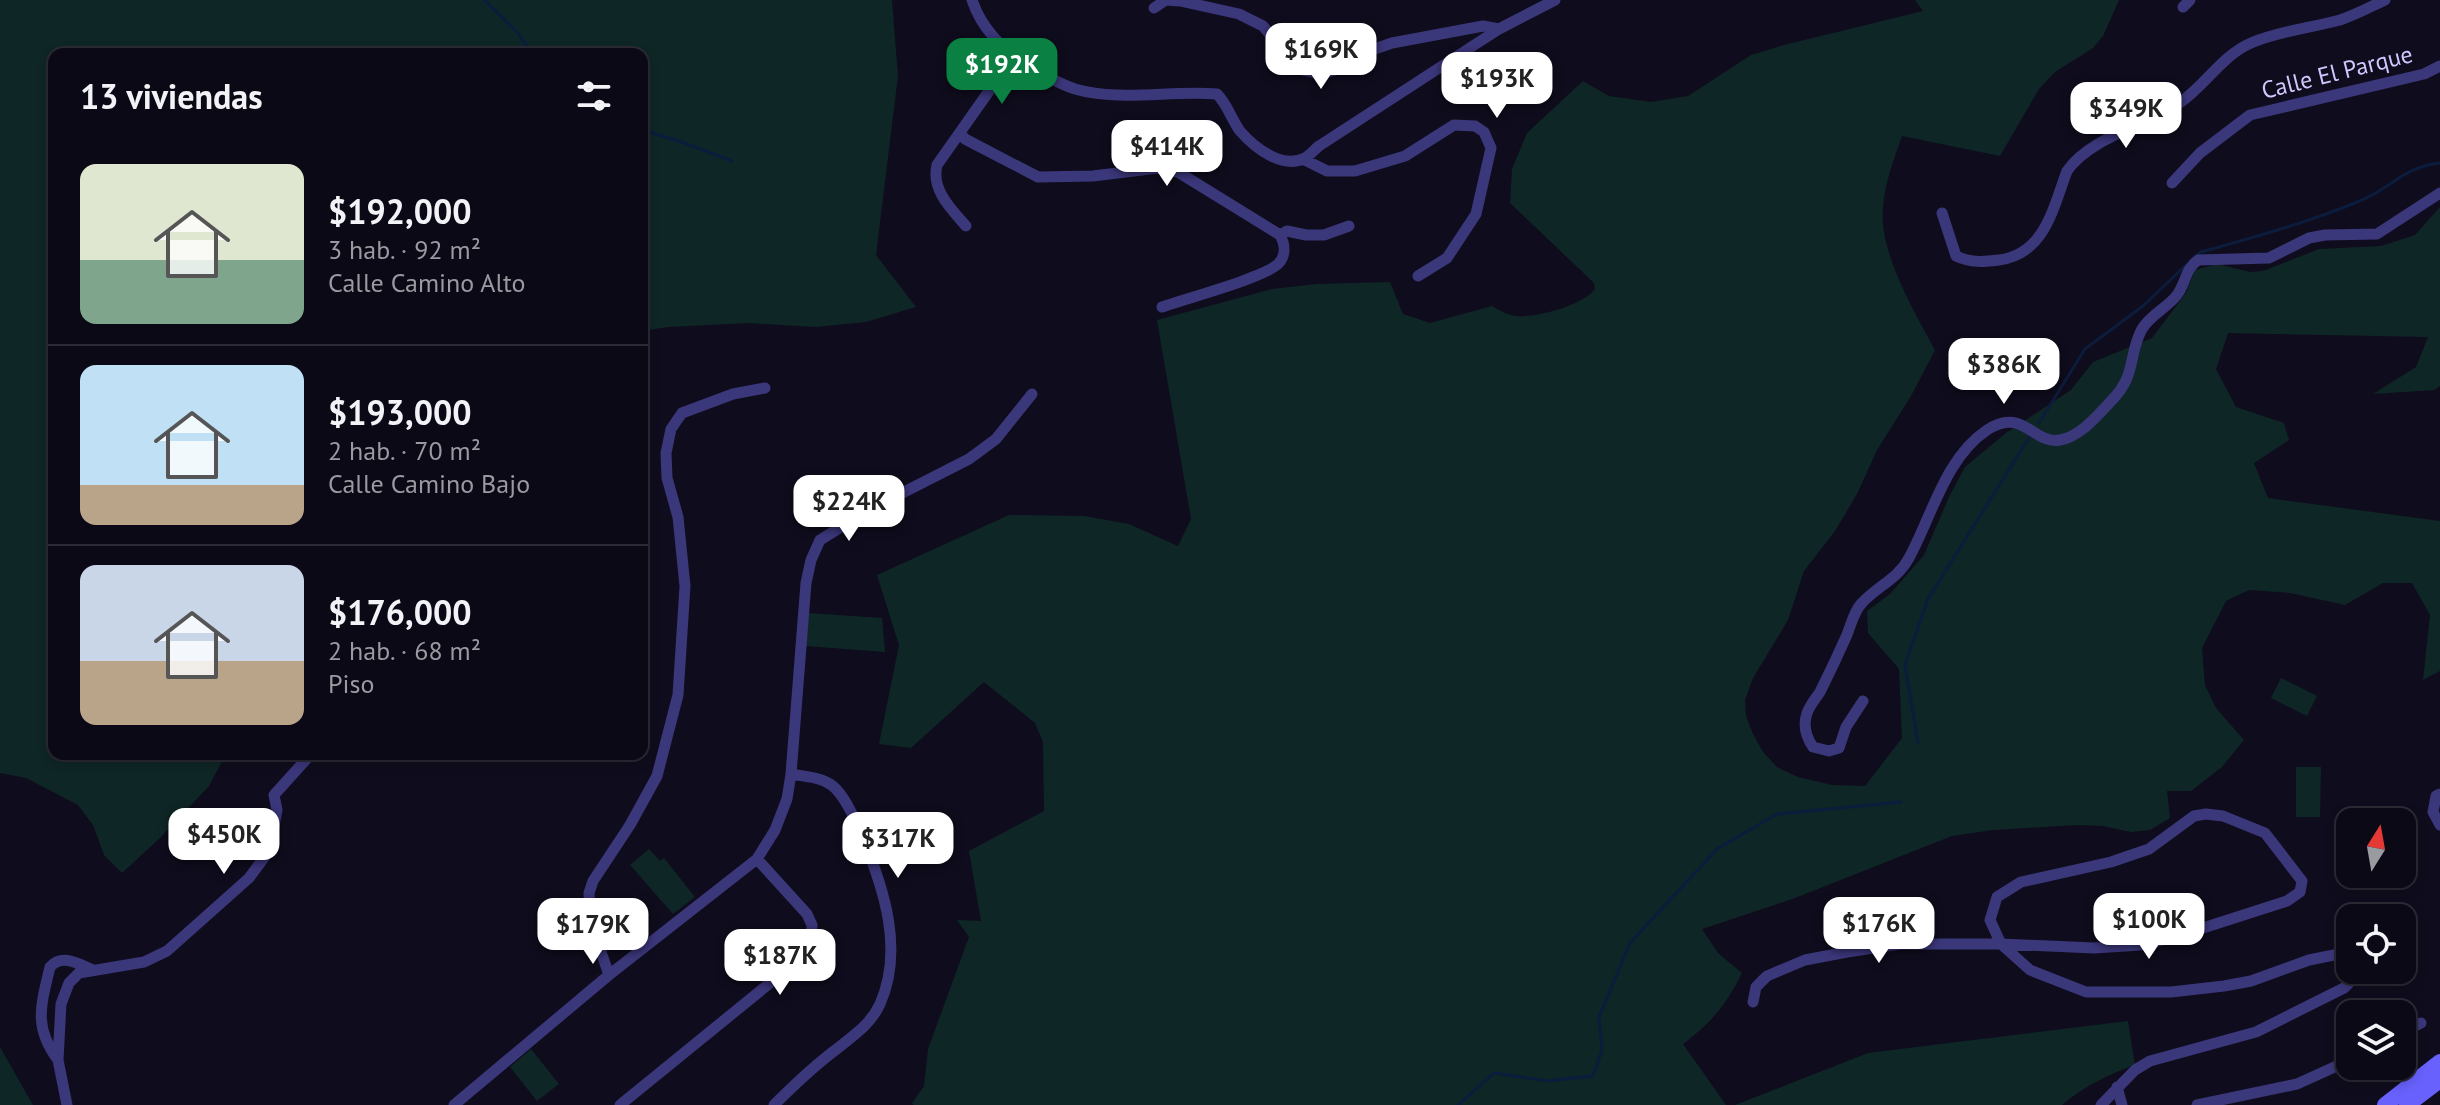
<!DOCTYPE html>
<html lang="es">
<meta charset="utf-8">
<style>
:root{--surface:#0b0916;--page:#14121f;--text:#f1f3f6;--muted:#9a9aa1;--line:#2b2a35;--accent:#0b8043}
body{margin:0;font-family:"PT Sans",sans-serif;background:var(--page);color:var(--text);height:100vh;display:flex;flex-direction:column;font-size:30px;white-space:nowrap}
*{box-sizing:border-box;margin:0}
p{font-size:26px;color:var(--muted)}
.icon{flex:none;width:44px;height:44px;fill:none;stroke:currentColor;stroke-width:2;stroke-linecap:round;stroke-linejoin:round}
.map{position:relative;flex:1;overflow:hidden}
.panel{position:absolute;left:48px;top:48px;width:600px;height:712px;display:flex;flex-direction:column;background:var(--surface);border-radius:16px;box-shadow:0 4px 12px #0003,0 0 0 2px var(--line)}
.panel>*{flex:none}
.needle{width:52px;rotate:11deg}
.fabs{position:absolute;left:2336px;top:808px;display:grid;gap:16px}
.fabs a{display:grid;place-items:center;width:80px;height:80px;border-radius:16px;background:var(--surface);box-shadow:0 4px 12px #0003,0 0 0 2px var(--line);font-size:40px}
.price{position:absolute;translate:-50% -68px;padding:0 18px;border-radius:16px;background:#fff;color:#222;font-size:26px;line-height:52px;filter:drop-shadow(0 2px 4px #0008)}
.price::after{content:'';position:absolute;left:50%;top:48px;width:24px;height:18px;margin-left:-12px;background:inherit;clip-path:polygon(0 0,100% 0,50% 100%)}
.price.active{background:var(--accent);color:#fff}
ul{padding:0;list-style:none}
li{display:flex;align-items:center;gap:24px;height:200px;padding:0 32px}
li+li{border-top:2px solid var(--line)}
li span{display:grid;place-items:center;flex:none;width:224px;height:160px;border-radius:16px;color:#555}
li>.icon{margin-inline-start:auto}
span .icon{width:96px;height:96px;fill:#fffc;stroke-width:1}
li b{font-size:34px}
h2{display:flex;justify-content:space-between;align-items:center;height:96px;padding:0 32px;font-size:34px}
.map>svg:first-child{display:block}
</style>
<div class="map">
<svg width="2440" height="1105" viewBox="0 0 2440 1105">
<rect width="100%" height="100%" fill="#0f0c1d"/>
<path fill="#0f2626" d="M0 0H892L898 76 876 255 916 307 866 322 816 327 749 323 668 327 642 331V54H54V754H226L209 786 160 838 122 873 104 855 93 825 78 805 26 778 0 773Z
M1915 0H2119L2103 36 2093 48 2055 72 2039 89 2000 156 1902 136C1894 159 1885 182 1883 207 1878 251 1915 313 1935 350L1911 396 1877 450 1857 494 1835 531 1804 571 1788 620 1753 678 1745 700 1746 716 1753 734 1763 752 1777 767 1798 777 1832 785 1865 786 1902 738 1899 669 1868 633 1867 611 1890 594 1924 555 1949 497 1965 467 2006 433 2071 390 2093 362 2152 338 2186 293 2195 270 2217 264 2250 272 2263 271 2319 249 2381 246 2415 235 2440 207V386L2434 390 2373 394 2416 367 2428 337 2228 333 2216 369 2236 407 2284 423 2289 440 2254 463 2268 498 2440 521V671L2423 680 2430 615 2412 583H2383L2345 605 2290 593 2249 590 2226 601 2202 648 2205 685 2216 708 2244 740 2222 767 2191 791H2167L2170 818 2150 830 2131 832 2103 826 2076 825 1993 830 1952 836 1795 898 1702 929 1718 953 1742 973C1726 1005 1712 1022 1683 1044L1726 1105H914L912 1103 924 1086 928 1049 969 937 957 920 981 921 969 851 1044 811 1043 742 1035 723 984 682 911 748 879 744 899 645 877 575 1009 515 1084 516 1129 524 1178 546 1191 519 1157 320 1272 289 1317 284 1390 282 1403 314 1430 323 1492 306C1499 310 1507 315 1516 316 1536 318 1584 305 1595 289L1594 283 1510 203 1512 169 1527 133 1583 81 1609 96 1651 102 1688 96 1751 55 1784 45 1923 11Z
M808 613 882 618 885 652 806 646Z
M2281 678 2317 696 2307 716 2271 698Z
M2296 767H2321L2320 817H2296Z
M649 849 660 861 664 858 695 897 673 914 630 865Z
M2128 1021 2135 1065C2109 1074 2083 1087 2062 1105H1735L1868 1053Z
M0 1047 33 1105H0Z
M531 1049 559 1084 537 1101 510 1067Z"/>
<g fill="none" stroke-linecap="round" stroke-linejoin="round">
<path stroke="#0b1c3c" stroke-width="3" d="M484 0 517 32 532 54
M642 130 682 142 732 161
M2196 256 2201 252C2255 237 2310 222 2362 200 2393 187 2403 167 2440 163
M2039 423 2085 349 2143 306 2187 264
M1918 742 1905 665 1928 599 2030 436
M1458 1105 1494 1073 1547 1081 1593 1076 1602 1050 1599 1017 1630 943 1717 849 1777 814 1901 802"/>
<path stroke="#3b377b" stroke-width="11" d="M972 0C981 27 1002 50 1026 64 1042 74 1057 83 1075 89 1120 102 1171 90 1217 94 1228 105 1231 119 1240 131 1254 147 1282 170 1305 158 1310 155 1315 149 1319 146L1499 29 1555 0
M2183 7 2190 0
M1154 8 1166 0 1180 1 1239 14 1263 26 1298 69 1320 74 1339 69 1369 51 1392 43 1483 26 1499 29
M961 134 965 139 1038 177 1093 176 1158 168 1178 172 1280 235C1285 244 1286 255 1279 263 1267 277 1184 299 1162 307
M1303 159 1327 171H1355L1405 156 1454 125 1475 126 1484 132 1491 148 1476 214 1447 258 1418 276
M2172 183 2200 153 2250 115 2424 74 2440 66
M1942 213 1956 256C1971 263 1983 262 1999 260 2045 254 2053 208 2067 171 2090 137 2148 125 2181 102 2206 84 2223 55 2251 43 2279 31 2311 28 2340 20 2355 15 2370 7 2385 0
M966 226C951 209 931 190 937 165L1013 57
M1280 235 1287 231 1306 235H1324L1349 226
M1863 701 1846 727 1839 748 1829 751 1813 747C1806 737 1803 725 1807 713 1810 705 1816 698 1820 692 1829 674 1838 655 1846 637 1851 626 1853 613 1861 604 1876 587 1898 579 1909 558 1932 516 1945 458 1987 430 2023 406 2033 445 2060 440 2081 436 2098 415 2112 400 2137 375 2128 354 2142 329 2150 315 2167 308 2177 295 2186 283 2185 269 2198 260L2269 258 2309 238 2325 235 2377 234 2440 193
M791 774 806 583 811 560 820 540 867 511 969 459 996 439 1032 394
M2440 794 2436 796 2433 812 2440 825
M609 975 590 920 589 893 593 881 630 825 657 776 678 695 685 586 678 517 667 478 666 453 671 429 682 413 733 394 765 388
M1753 1002 1756 987 1767 976 1805 960 1847 952 1900 944H2001L2094 948 2141 945 2175 937 2287 901 2300 892 2302 881 2265 833 2223 816 2206 814 2194 816 2149 849 2111 862 2021 882 1997 897 1990 920 2001 944 2030 970 2086 992H2171L2224 986 2251 981 2309 960 2339 954 2350 959
M2402 1033 2421 1023
M58 1060C33 1027 41 1005 50 967 62 954 77 963 91 969
M2117 1087 2122 1105
M67 1105 58 1060 61 1004 69 983 79 973 144 962 167 951 249 878 266 855 272 837 277 810 274 795 311 754
M454 1105 609 975 757 859 775 830 787 799 791 774C806 777 825 777 836 789 848 802 856 822 863 838 884 889 904 950 880 1004 871 1024 854 1035 838 1048 815 1065 794 1085 774 1105
M620 1105 786 970 811 946 812 925 807 914 757 859
M2101 1105 2135 1070 2150 1061 2256 1032 2344 988 2349 983 2354 970
M2197 1105 2297 1084 2350 1060"/>
<path stroke="#6861fd" stroke-width="16" d="M2385 1105 2440 1062
M2407 1105 2440 1080"/>
</g>
<g text-anchor="middle" dominant-baseline="central" stroke-width="6" stroke-linejoin="round" paint-order="stroke">
<g font-size="24" fill="#cfc8fe" stroke="#0f0c1d">
<text transform="translate(2337 72) rotate(-14)">Calle El Parque</text>
</g>
</g>
</svg>
<div class="fabs">
<a><svg class="needle" viewBox="-14 -14 28 28"><path d="M0-13l5 13h-10z" fill="#e53935"/><path d="M0 13l5-13h-10z" fill="#9a9aa1"/></svg></a>
<a><svg class="icon" aria-label="locate" viewBox="0 0 24 24"><circle cx="12" cy="12" r="6"/><path d="M12 2v4M12 18v4M2 12h4M18 12h4"/></svg></a>
<a><svg class="icon" aria-label="layers" viewBox="0 0 24 24"><path d="M12 4l9 5-9 5-9-5zM3 14l9 5 9-5"/></svg></a>
</div>
<b class="price" style="left:1321px;top:91px">$169K</b>
<b class="price active" style="left:1002px;top:106px">$192K</b>
<b class="price" style="left:1497px;top:120px">$193K</b>
<b class="price" style="left:2126px;top:150px">$349K</b>
<b class="price" style="left:1167px;top:188px">$414K</b>
<b class="price" style="left:2004px;top:406px">$386K</b>
<b class="price" style="left:849px;top:543px">$224K</b>
<b class="price" style="left:224px;top:876px">$450K</b>
<b class="price" style="left:898px;top:880px">$317K</b>
<b class="price" style="left:2149px;top:961px">$100K</b>
<b class="price" style="left:1879px;top:965px">$176K</b>
<b class="price" style="left:593px;top:966px">$179K</b>
<b class="price" style="left:780px;top:997px">$187K</b>
<section class="panel">
<h2>13 viviendas<svg class="icon" aria-label="filters" viewBox="0 0 24 24"><path d="M4 7h16M4 17h16"/><circle cx="9" cy="7" r="2"/><circle cx="15" cy="17" r="2"/></svg></h2>
<ul>
<li><span style="background:linear-gradient(#dfe7d0 60%,#7fa58c 0)"><svg class="icon" aria-label="home" viewBox="0 0 24 24"><path d="M3 11l9-7 9 7M6 9v11h12V9"/></svg></span><div><b>$192,000</b><p>3 hab. · 92 m²</p><p>Calle Camino Alto</p></div></li>
<li><span style="background:linear-gradient(#bfe0f5 75%,#b9a48a 0)"><svg class="icon" aria-label="home" viewBox="0 0 24 24"><path d="M3 11l9-7 9 7M6 9v11h12V9"/></svg></span><div><b>$193,000</b><p>2 hab. · 70 m²</p><p>Calle Camino Bajo</p></div></li>
<li><span style="background:linear-gradient(#c9d6e8 60%,#b9a48a 0)"><svg class="icon" aria-label="home" viewBox="0 0 24 24"><path d="M3 11l9-7 9 7M6 9v11h12V9"/></svg></span><div><b>$176,000</b><p>2 hab. · 68 m²</p><p>Piso</p></div></li>
</ul>
</section>
</div>
